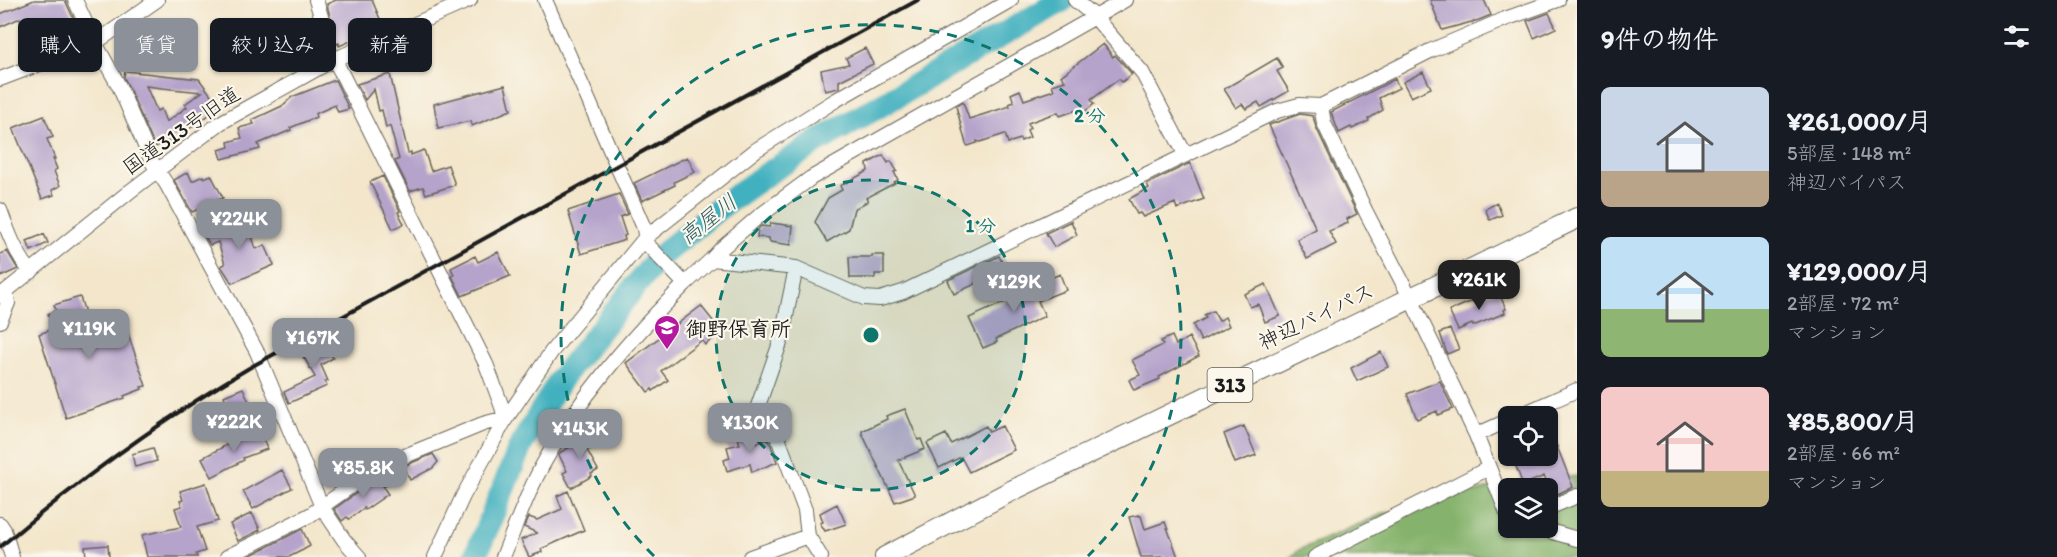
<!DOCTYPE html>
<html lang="ja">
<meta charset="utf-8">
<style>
:root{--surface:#171b24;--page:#242831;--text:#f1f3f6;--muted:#9ea1a6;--accent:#8c9099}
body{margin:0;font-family:Itim,"Klee One",sans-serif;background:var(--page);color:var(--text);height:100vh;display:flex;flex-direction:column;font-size:22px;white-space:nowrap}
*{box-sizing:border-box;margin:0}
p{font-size:20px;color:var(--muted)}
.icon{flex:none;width:33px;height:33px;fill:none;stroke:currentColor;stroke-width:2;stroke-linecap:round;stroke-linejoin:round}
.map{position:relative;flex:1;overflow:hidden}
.panel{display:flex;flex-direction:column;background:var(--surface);width:480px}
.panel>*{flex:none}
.hud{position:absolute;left:18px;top:18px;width:570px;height:54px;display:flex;gap:12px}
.tools{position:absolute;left:1498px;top:406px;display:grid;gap:12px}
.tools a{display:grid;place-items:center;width:60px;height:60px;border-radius:9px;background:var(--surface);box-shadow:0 2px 4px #0004;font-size:30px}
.price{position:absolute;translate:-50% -51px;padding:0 14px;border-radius:12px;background:var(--accent);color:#fff;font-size:20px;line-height:39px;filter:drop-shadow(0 2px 3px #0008)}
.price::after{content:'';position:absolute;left:50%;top:36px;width:18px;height:14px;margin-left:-9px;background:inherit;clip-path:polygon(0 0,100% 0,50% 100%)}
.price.current{background:#222;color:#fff}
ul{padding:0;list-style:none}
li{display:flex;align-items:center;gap:18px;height:150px;padding:0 24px}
li span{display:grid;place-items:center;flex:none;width:168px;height:120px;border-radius:9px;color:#555}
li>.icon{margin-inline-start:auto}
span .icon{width:72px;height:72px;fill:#fffc;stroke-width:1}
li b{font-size:26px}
h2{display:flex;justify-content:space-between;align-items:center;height:72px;padding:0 24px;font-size:26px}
.chip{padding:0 21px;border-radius:9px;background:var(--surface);box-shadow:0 2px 4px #0004;font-size:21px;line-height:54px}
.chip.current{background:var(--accent);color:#fff}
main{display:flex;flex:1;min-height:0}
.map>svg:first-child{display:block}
</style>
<main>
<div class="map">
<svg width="1577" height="557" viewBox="0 0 1577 557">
<rect width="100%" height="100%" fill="#fbf7ec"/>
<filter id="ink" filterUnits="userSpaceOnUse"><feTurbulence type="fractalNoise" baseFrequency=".0167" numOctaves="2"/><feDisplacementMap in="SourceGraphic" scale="12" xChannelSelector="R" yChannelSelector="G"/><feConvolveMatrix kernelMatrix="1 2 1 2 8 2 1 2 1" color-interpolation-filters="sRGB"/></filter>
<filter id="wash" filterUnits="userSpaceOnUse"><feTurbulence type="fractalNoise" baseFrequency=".008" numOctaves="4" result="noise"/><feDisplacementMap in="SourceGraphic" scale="24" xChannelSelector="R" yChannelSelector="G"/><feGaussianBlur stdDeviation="1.35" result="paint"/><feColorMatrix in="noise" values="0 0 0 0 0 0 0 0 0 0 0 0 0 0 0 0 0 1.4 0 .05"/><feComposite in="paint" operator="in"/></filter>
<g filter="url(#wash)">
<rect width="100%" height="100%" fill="#f3e6cb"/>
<path fill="#85b26c" stroke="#506744" stroke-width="1.5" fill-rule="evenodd" d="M1577 476V557H1291L1299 550 1385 513 1512 483ZM1509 489H1548V528H1509Z"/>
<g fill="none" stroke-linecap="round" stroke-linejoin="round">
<path stroke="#43b1bf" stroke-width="24" d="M475 557 521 445 562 377 658 258 719 208 764 176 817 142 1063 0"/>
</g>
<g id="blocks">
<path fill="#b5a3cb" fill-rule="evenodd" d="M34 0H65L82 37 58 39 56 35 44 40 41 32 34 35 30 25 26 27 23 20 21 21 20 18 0 27V14Z
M336 0H372L380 19 357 30 358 38 339 46V43L336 44 327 4Z
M1430 0H1484L1491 15 1479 20 1442 30Z
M1549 13 1556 28 1534 38 1527 21Z
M1103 44 1113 57 1115 55 1132 74 1122 82 1119 79 1091 100 1094 104 1084 112 1082 108 1060 116 1058 112 1028 123 1030 128 1027 130 1030 137 1021 141 1020 139 1008 143 1005 134 980 142 977 141V143L968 146 966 144 956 106 963 102 969 119 1010 106 1009 104 1014 102 1011 94 1020 90 1024 100 1054 90 1052 85 1065 81 1061 76Z
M865 48 873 64 839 81V88L825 91 821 70 849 64 846 58Z
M1277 58 1283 68 1277 71 1289 91 1261 107 1258 102 1246 109 1242 104 1236 108 1224 89Z
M125 71 199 79 220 107 176 138 155 147 124 77ZM146 86 162 88 202 92 185 104 187 107 166 122 161 109 157 111Z
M1423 72 1431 88 1411 97 1403 82Z
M390 74 408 153 411 152V155L424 150 431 171 448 165 455 185 426 194 423 187 410 191 395 161 399 159 390 126 386 128 382 110 379 111 374 89 365 100 357 84Z
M1395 79 1399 88 1379 98 1383 110 1368 119 1369 121 1352 129 1351 127 1339 133 1331 112Z
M335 80 349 109 338 112 335 105 315 114 316 117 290 128 291 130 258 144 260 149 222 159 219 150 229 147 228 142 242 138 239 128 254 124 252 120 282 106 292 97Z
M505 85 511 110 472 126 471 121 438 128 434 104Z
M1300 114 1313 116 1316 127 1357 214 1347 219 1348 223 1329 231 1336 244 1307 259 1297 239 1316 229 1269 125Z
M44 116 53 137 47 139 55 159H53L57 169 54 171 60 186 52 190 54 195 42 199 13 128Z
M883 155 888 163 891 161 897 171 894 172 898 180 894 182 895 183 866 198 868 201 854 209 849 229 827 242 815 222 828 198 842 190 840 186 868 171 867 164Z
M687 157 695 172 674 182 675 185 642 201 634 183Z
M1190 163 1204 199 1177 209 1175 203 1143 217 1140 213 1137 214 1129 199 1149 188 1147 184Z
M188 172 192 181 203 176 204 178 211 175 223 198 192 212 174 180Z
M383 176 400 211 398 212 404 224 393 229 370 182Z
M619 194 628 214 620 217 626 235 624 236 625 240 581 254 568 211Z
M1497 203 1502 215 1490 220 1485 209Z
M246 218 256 249 265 245 274 265 232 283 221 266 225 264 218 242 210 245 203 233 214 229V228Z
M1071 221 1077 235 1054 247 1046 233Z
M771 223 793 226 791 245 770 242 769 238 757 237 758 229 761 226 770 227Z
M44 234 48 243 31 251 27 241Z
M7 251 18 269 0 277V254Z
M498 252 510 276 462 296 452 276 454 275 451 268 475 256 478 262Z
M872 255H884V274H875V278H850L849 257H872Z
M999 256 1005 268 1002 269 1003 271 954 294 948 280Z
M1060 274 1066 290 1038 301 1045 316 996 339 997 342 983 348 969 318 1043 285 1042 282Z
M1266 284 1280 316 1265 322 1258 304 1250 307 1244 294Z
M1496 291H1498L1506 309 1504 310 1505 313 1473 326 1472 324 1458 330 1449 311Z
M80 297 87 319 99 315 106 337 127 331 146 386 141 387 142 389 124 396 125 398 66 418 39 334 53 329 48 314 56 310 54 305Z
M701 306 713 321 711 323 719 334 705 345 702 340 661 371 668 380 653 391 652 389 648 392 626 363Z
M1213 311 1219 321 1225 317 1229 326 1201 341 1193 325 1206 318 1204 315Z
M1450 329 1459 349 1447 354 1440 333Z
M327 336 336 352 331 354 333 358 321 365 328 381 325 382 327 386 289 403 284 392 315 377 300 351Z
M1172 336 1176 345 1189 337 1199 356 1159 377 1160 379 1134 390 1129 380 1140 375 1132 360 1163 345 1161 341Z
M1381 352 1388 367 1357 381 1351 368Z
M1440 381 1453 409 1438 415 1437 411 1417 419 1407 394Z
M243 388 251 406 231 414 224 396Z
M905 409 918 440 921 439 925 449 898 460 915 495 895 502 862 433V431L887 419 886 416Z
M986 426 989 432 1002 426 1014 450 969 472 961 457 939 468 927 443 946 434 951 444Z
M1244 426 1256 455 1235 463 1224 434Z
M260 431 267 449 243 458 244 460 212 477 202 458 238 439Z
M600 431 605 441 587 450 598 470 591 474 592 476 571 488 563 473 567 471 559 455 561 452Z
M754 434 757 443 767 439 770 443 777 462 752 472 750 464 727 471 724 460 730 458 727 447 740 444 738 439Z
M1556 444 1573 487 1553 496 1544 476 1523 485 1512 456H1548V447Z
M153 448 157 461 135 467 132 454Z
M433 454 438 462 433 468 410 480 404 466Z
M282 470 292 488 253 509 243 491Z
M382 475 388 484 383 487 388 494 365 510 364 508 349 519 347 517 342 521 334 509Z
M206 483 218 521 197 527 205 551 196 554 197 557H147L142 535 181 527 175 508 182 506 180 501 183 500 180 491Z
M568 491 584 530 541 549 542 552 529 557 521 540 537 533 524 527 529 517 537 520 562 509 557 496Z
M837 504 846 524 825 531 820 523 823 522 820 513Z
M252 513 260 530 238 541 230 524Z
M1139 515V516H1141L1145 529 1165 522 1178 557H1141L1129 517Z
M302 529 310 546 303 550 289 557H247Z
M108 545 109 557H86L85 547Z"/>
</g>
</g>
<g filter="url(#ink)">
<use href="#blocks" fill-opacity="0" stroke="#676359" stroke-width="1.5"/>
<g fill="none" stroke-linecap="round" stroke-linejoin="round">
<defs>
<path id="minor" d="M75 0 95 43 119 86 152 162 167 185 257 352 322 507 344 540 359 557
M316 0 323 23 327 47 340 70 486 364 502 407 505 420
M545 0 644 228 646 243 685 284 712 259 796 268 864 298 880 299 903 292 1277 111 1299 105 1321 106 1430 51 1505 19 1558 0
M1075 0 1093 15 1142 72 1185 154
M0 79 95 43 157 0
M1321 106 1324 123 1366 212 1410 297 1476 435 1509 518
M0 210C8 232 16 254 31 272
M712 259 722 248 758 217 811 178 1125 0
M796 268 781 340 757 409 759 417 778 438 805 510 808 536
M0 296 129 192 220 123 333 60 470 0
M0 321 8 303 6 291
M1516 417 1577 390
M1476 435 1509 420
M1548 508 1577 496
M0 524 4 530 12 557
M1539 528 1577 539
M227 557 310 515 378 467 483 424 494 421 505 420
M435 557 463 496 505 420 552 351 645 238 756 150 836 100 1011 0
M503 557C515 527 526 496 541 468 578 398 630 339 685 284
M750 557 808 536 821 557
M1315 557 1489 468"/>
<path id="highway" d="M885 557 1011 491 1577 218"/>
</defs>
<use href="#minor" stroke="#676359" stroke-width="16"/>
<use href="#highway" stroke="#676359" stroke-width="22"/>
<use href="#minor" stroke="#fff" stroke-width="14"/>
<use href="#highway" stroke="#fff" stroke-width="20"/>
<path stroke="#1c1c1c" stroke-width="4" d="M0 547C78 481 161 420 249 368L918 0"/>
</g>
</g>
<circle cx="871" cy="335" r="155" fill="#0f766e" fill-opacity=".12"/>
<g fill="none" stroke="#0f766e" stroke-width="3" stroke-dasharray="10 8">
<circle cx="871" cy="335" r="155"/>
<path d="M654 556A310 310 0 1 1 1088 556"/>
</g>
<defs>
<symbol id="school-pin" viewBox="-11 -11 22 30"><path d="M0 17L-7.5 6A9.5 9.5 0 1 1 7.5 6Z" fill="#b5179e" stroke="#fbf7ec"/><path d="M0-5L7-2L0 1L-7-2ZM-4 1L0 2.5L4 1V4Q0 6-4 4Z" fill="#fff"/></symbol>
</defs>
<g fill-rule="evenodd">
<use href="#school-pin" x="652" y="313" width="30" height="40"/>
</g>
<g text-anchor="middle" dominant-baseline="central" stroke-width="4.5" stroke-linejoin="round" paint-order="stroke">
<rect fill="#fbf7ec" stroke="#5f5e5a" stroke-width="1.5" x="1207.5" y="368" width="45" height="34" rx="4.5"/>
<g font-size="20" font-weight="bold" fill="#1c1c1c">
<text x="1230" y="385">313</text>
</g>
<g font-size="21" fill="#1c1c1c" stroke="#fbf7ec">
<text transform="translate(181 130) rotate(-35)">国道313号旧道</text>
<text transform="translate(1316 316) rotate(-26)">神辺バイパス</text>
</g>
<g font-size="21" font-weight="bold" fill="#1c1c1c" stroke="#fbf7ec" text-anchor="start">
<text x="686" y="328">御野保育所</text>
</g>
<g font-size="22" font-style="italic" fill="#2e5f65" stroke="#fbf7ec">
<text transform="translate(708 219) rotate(-38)">高屋川</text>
</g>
</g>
<circle cx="871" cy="335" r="9" fill="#0f766e" stroke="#fbf7ec" stroke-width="3"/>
<g font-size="18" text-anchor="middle" font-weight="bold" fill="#0f766e" stroke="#fbf7ec" stroke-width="4.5" stroke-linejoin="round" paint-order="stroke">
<text x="1090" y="122">2 分</text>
<text x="981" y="232">1 分</text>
</g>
</svg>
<div class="tools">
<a><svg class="icon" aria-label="locate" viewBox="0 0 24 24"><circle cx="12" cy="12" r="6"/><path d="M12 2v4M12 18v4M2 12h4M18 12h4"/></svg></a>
<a><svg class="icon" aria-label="layers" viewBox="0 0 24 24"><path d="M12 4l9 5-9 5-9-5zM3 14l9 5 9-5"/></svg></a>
</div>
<b class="price" style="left:239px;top:250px">¥224K</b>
<b class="price current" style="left:1479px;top:311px">¥261K</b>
<b class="price" style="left:1014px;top:313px">¥129K</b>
<b class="price" style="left:89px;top:360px">¥119K</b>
<b class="price" style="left:313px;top:369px">¥167K</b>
<b class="price" style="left:234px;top:453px">¥222K</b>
<b class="price" style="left:750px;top:454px">¥130K</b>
<b class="price" style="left:580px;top:460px">¥143K</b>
<b class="price" style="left:363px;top:499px">¥85.8K</b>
<div class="hud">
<a class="chip">購入</a>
<a class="chip current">賃貸</a>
<a class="chip">絞り込み</a>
<a class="chip">新着</a>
</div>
</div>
<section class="panel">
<h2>9件の物件<svg class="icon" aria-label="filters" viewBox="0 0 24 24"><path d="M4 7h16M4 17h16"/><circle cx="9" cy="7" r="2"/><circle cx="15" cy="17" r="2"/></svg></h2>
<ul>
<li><span style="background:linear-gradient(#c9d6e8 70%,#b9a48a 0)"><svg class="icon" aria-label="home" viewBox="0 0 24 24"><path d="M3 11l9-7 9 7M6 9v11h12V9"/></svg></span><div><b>¥261,000/月</b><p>5部屋 · 148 m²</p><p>神辺バイパス</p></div></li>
<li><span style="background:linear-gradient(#bfe0f5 60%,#8fb573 0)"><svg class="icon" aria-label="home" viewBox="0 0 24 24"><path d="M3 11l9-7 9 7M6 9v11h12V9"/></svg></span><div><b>¥129,000/月</b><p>2部屋 · 72 m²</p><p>マンション</p></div></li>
<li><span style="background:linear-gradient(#f6c9c9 70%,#c2b280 0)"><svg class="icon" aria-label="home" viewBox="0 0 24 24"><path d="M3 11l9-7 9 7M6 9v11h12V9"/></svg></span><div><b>¥85,800/月</b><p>2部屋 · 66 m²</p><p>マンション</p></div></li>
</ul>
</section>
</main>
